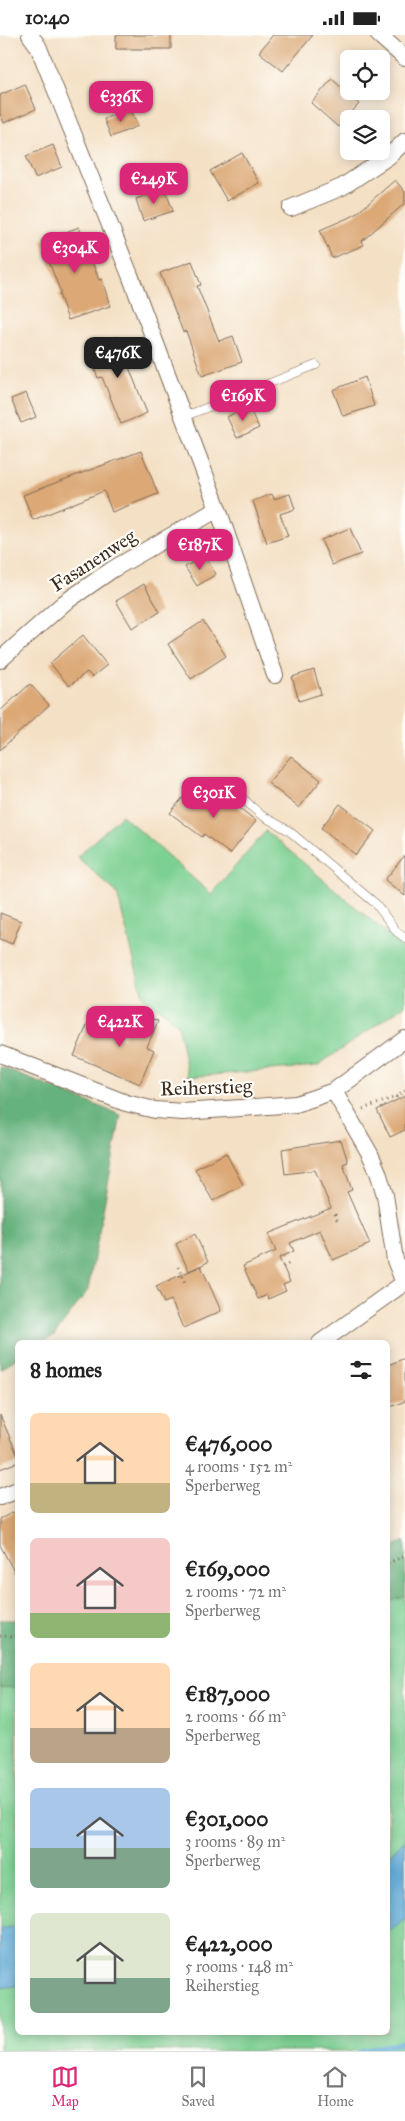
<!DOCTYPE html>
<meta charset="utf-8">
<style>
:root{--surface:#fff;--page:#f6f6f6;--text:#222;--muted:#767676;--line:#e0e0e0;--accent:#db2777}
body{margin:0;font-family:"IM FELL Great Primer",serif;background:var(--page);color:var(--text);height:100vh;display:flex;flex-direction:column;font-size:19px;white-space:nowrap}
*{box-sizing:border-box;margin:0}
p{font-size:16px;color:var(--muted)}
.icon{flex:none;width:28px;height:28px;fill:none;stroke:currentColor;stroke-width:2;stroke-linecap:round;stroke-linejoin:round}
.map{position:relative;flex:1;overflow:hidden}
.sheet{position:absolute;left:15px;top:1305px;width:375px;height:695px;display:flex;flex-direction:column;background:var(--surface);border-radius:8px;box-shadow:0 2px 12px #0003}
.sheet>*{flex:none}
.tools{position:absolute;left:340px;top:15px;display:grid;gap:10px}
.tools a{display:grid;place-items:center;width:50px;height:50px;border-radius:8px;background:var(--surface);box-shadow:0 2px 12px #0003;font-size:25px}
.price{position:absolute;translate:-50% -42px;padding:0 11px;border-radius:10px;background:var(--accent);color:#fff;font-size:16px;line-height:32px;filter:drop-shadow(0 1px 2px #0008)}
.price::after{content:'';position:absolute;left:50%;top:30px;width:15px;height:11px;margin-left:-8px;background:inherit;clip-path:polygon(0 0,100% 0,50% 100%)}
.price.on{background:#222;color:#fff}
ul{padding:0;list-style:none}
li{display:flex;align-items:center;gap:15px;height:125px;padding:0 15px}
li span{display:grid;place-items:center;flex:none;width:140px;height:100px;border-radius:8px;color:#555}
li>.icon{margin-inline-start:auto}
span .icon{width:60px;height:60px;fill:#fffc;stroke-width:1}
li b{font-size:21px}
h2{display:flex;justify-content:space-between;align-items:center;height:60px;padding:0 15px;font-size:21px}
.status{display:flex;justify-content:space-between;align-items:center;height:35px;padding:0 25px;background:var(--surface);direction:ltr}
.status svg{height:14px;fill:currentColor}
.tab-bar{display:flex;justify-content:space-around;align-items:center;height:70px;border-top:1px solid var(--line);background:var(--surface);font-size:14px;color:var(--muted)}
.tab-bar a{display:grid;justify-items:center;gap:2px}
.tab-bar .on{color:var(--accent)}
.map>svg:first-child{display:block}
</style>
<div class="status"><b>10:40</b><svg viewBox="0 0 49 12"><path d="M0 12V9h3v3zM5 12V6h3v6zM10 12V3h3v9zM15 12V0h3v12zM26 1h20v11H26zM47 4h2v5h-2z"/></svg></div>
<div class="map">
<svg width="405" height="2016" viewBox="0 0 405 2016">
<rect width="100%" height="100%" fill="#fdfcf7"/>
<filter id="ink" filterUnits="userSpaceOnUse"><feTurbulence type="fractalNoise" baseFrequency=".02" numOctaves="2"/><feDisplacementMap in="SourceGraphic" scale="10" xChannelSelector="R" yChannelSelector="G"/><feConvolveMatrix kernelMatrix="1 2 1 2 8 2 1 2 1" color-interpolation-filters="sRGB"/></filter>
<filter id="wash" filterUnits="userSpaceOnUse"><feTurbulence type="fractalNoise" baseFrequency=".0096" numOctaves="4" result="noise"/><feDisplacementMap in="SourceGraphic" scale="20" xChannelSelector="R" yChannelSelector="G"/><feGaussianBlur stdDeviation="1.12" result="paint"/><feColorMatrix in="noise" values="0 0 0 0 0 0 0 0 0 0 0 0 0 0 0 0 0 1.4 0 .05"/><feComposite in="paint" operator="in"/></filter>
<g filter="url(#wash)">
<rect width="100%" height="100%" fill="#f4e0c5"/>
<path fill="#7dd093" stroke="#5c7d58" d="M122 780 211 859 266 796 405 914V970L317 1031 188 1042 178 989 143 961 117 858 77 822Z
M405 1520V2016H0V1623L17 1619 18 1998H388V1526Z"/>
<path fill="#66b27d" stroke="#506e4e" d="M0 1032 121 1080 88 1255 54 1301 43 1307 18 1308 17 1323 0 1334Z
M405 1506V1562L388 1567V1514Z
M0 1585H17V1653L0 1652Z"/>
<path fill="#61aad8" stroke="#4e6a7b" d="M405 1804V1883L388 1898V1822Z
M17 1892V1951L0 1953V1893Z"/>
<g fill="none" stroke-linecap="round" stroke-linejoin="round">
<path stroke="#61aad8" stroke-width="5.5" d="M362 2016 405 2007"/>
</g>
<g id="blocks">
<path fill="#dba876" d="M116 0H171V14H116Z
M273 0H313L283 36 259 17Z
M332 44 359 69 338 92 311 68Z
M25 49 36 74 4 88 0 79V60Z
M130 73 138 91 111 102 104 84Z
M53 110 62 132 35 143 26 121Z
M242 118 259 148 227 166 210 136Z
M395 145 405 157V168L362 206 364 210 332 223 320 195 355 180Z
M165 154 173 176 143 186 136 164Z
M79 192 99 245 102 244 110 271 68 285 59 259 61 258 41 206Z
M192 226 201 250 197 251 219 306 233 301 242 327 202 341 186 296 183 297 160 238Z
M117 302 147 378 121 389 102 342 98 343 87 314Z
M365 342 374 371 343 381 333 355Z
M26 358 36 382 21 388 11 364Z
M248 371 259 393 237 403 227 382Z
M141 416 158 459 112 477 104 456 33 485 23 460Z
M272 459 274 464 290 459 295 474 280 479 288 501 267 508 253 466Z
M350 493 361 519 332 530 321 505Z
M204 520 216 539 197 551 185 532Z
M144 549 160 577 132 593 116 566Z
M203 586 226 621 191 644 168 609Z
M83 600 107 630 92 642 87 637 69 651 50 628Z
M314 635 321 659 299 666 292 642Z
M30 649 49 670 0 715V676Z
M291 721 321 745 299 773 268 748Z
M203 750 227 770 231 766 256 786 230 819 204 799 202 802 170 778 183 762 190 767Z
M340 769 375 796 356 820 321 793Z
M405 820V861L385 845Z
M0 878 21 886 12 909 0 904Z
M134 976 158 986 147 1012 154 1015 140 1049 74 1021 88 988 123 1003Z
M405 1061V1095L390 1102 377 1075Z
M341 1105 348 1127 343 1129 352 1155 347 1157 370 1209 333 1225 320 1195 290 1208 294 1216 279 1223 290 1247 283 1250 286 1256 268 1264 267 1260 258 1264 243 1231 276 1216 268 1199 331 1173 315 1135 285 1139 282 1114Z
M226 1118 243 1150 213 1166 195 1134Z
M195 1199 208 1227 189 1236 176 1209Z
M201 1231 221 1276 183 1293 171 1265 164 1268 156 1251Z
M405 1323V1366L388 1373V1330Z
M0 1380 18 1421V1427L0 1434Z
M18 1475V1544L0 1510V1484Z"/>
</g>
</g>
<g filter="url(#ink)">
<use href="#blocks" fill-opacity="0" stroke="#7c6a58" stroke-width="1"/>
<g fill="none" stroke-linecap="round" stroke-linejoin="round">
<defs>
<path id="service" d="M183 382 316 330
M227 749 261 780 288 795 376 869 397 897 405 903"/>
<path id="minor" d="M30 0 38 11 130 240 218 474 275 640
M379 0 405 23
M291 173 342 152 389 121 405 106
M0 625 64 568 113 534 218 474
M0 1019 126 1068 155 1075 183 1077 296 1069 334 1056 405 1004
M320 1308 404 1248 395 1225 385 1160 378 1137 370 1119 334 1056
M0 1462 18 1455"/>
</defs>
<use href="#service" stroke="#7c6a58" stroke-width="9"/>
<use href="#minor" stroke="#7c6a58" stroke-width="18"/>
<path stroke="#7c6a58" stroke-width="3" stroke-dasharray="1 4" stroke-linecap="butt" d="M396 1062 405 1056
M363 1074 396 1062 397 1065
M335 1179 338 1187
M178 1232 186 1250
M283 1232 290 1228
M388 1528 405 1521
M0 1601 18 1602"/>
<use href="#service" stroke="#fff" stroke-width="8"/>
<use href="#minor" stroke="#fff" stroke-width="16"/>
</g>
</g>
<g text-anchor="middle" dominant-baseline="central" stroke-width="4.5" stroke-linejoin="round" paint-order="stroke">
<g font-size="20" fill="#3b2a1e" stroke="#fdfcf7">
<text transform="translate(93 525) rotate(-33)">Fasanenweg</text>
<text transform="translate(206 1052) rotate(-2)">Reiherstieg</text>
</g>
</g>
</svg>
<div class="tools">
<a><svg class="icon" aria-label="locate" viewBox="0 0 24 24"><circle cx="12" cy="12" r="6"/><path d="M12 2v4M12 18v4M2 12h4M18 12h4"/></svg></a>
<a><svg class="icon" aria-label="layers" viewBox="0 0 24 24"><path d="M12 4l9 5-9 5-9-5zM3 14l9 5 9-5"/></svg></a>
</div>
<b class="price" style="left:121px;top:88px">€336K</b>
<b class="price" style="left:154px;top:170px">€249K</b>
<b class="price" style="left:75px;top:239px">€304K</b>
<b class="price on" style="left:118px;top:344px">€476K</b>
<b class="price" style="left:243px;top:387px">€169K</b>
<b class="price" style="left:200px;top:536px">€187K</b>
<b class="price" style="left:214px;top:784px">€301K</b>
<b class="price" style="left:120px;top:1013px">€422K</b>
<section class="sheet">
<h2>8 homes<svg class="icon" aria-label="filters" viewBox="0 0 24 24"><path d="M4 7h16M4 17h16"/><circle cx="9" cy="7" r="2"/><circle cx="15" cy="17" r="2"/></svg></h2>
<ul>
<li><span style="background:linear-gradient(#ffd9b3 70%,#c2b280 0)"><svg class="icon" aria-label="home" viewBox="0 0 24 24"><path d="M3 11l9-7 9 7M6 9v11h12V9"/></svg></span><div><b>€476,000</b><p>4 rooms · 152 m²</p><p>Sperberweg</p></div></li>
<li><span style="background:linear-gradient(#f6c9c9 75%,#8fb573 0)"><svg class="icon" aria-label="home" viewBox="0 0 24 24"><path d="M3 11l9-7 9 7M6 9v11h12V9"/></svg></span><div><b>€169,000</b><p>2 rooms · 72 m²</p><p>Sperberweg</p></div></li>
<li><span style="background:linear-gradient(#ffd9b3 65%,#b9a48a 0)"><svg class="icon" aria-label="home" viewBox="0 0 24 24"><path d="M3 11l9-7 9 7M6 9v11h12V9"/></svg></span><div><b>€187,000</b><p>2 rooms · 66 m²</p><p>Sperberweg</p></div></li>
<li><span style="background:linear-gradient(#a9c7e8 60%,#7fa58c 0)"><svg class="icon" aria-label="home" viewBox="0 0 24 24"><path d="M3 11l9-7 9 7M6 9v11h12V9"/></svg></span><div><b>€301,000</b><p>3 rooms · 89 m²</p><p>Sperberweg</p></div></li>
<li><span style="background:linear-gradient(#dfe7d0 65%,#7fa58c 0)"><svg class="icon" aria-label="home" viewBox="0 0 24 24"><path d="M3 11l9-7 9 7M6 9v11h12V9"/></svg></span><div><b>€422,000</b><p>5 rooms · 148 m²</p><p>Reiherstieg</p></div></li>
</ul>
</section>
</div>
<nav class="tab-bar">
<a class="on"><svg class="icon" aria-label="map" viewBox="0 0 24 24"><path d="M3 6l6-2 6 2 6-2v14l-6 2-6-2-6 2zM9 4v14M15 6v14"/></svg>Map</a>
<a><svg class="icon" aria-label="saved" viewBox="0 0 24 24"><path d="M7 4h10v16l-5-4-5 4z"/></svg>Saved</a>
<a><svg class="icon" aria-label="home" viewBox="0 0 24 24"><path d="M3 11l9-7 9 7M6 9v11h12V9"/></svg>Home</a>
</nav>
